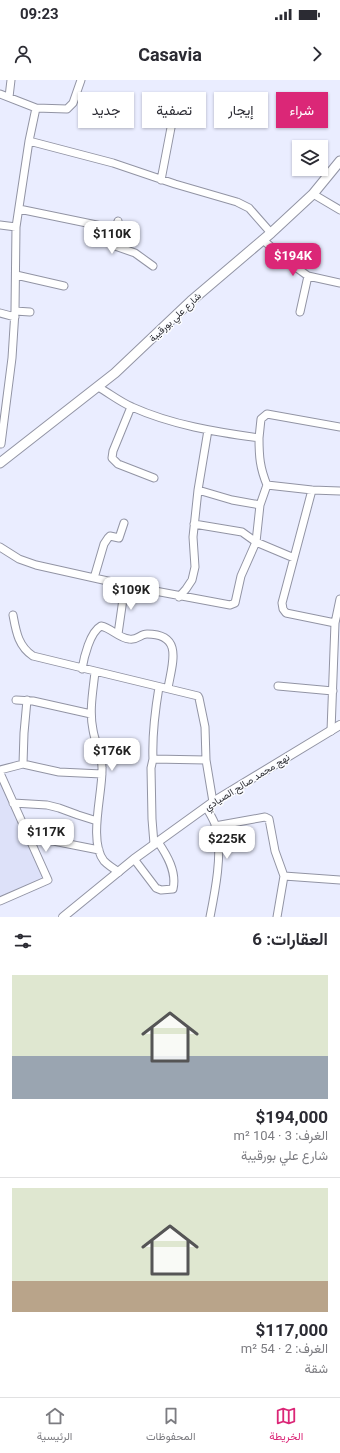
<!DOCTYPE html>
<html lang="ar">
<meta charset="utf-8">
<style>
:root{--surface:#fff;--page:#f2f2f3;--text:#2b2b33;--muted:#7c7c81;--line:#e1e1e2;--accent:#db2777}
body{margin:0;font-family:Roboto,Vazirmatn,sans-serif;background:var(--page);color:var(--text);direction:rtl;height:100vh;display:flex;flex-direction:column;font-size:15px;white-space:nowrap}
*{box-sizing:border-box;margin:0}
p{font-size:13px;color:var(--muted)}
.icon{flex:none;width:22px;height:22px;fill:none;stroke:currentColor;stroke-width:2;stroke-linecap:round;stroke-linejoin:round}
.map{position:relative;height:837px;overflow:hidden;direction:ltr}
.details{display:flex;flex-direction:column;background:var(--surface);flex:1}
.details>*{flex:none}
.guide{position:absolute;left:12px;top:12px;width:316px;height:36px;direction:rtl;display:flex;gap:8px}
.buttons{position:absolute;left:292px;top:60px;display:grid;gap:8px}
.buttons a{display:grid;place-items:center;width:36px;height:36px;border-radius:0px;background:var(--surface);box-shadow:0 1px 3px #0004;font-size:20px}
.price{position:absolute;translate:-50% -34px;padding:0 9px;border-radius:8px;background:#fff;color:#222;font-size:13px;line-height:26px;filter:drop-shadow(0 1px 2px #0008)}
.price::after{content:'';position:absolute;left:50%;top:24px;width:12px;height:9px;margin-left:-6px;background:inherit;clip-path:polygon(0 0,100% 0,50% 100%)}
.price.on{background:var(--accent);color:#fff}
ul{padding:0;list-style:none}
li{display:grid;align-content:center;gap:8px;height:212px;padding:0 12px}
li+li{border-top:1px solid var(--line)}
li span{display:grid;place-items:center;height:124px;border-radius:0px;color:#555}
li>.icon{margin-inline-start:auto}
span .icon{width:72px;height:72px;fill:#fffc;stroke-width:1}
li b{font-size:17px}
h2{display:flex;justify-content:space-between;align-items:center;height:48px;padding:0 12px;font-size:17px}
.chip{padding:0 14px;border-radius:0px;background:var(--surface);box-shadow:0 1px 3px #0004;font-size:14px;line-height:36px}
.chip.on{background:var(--accent);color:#fff}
.status{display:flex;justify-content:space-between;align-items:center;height:28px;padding:0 20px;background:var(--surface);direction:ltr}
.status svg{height:11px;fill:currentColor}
header{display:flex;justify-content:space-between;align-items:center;height:52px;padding:0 12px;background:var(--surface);font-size:18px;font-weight:700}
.tabs{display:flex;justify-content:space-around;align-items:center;height:56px;border-top:1px solid var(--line);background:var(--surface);font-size:11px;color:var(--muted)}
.tabs a{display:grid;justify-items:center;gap:2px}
.tabs .on{color:var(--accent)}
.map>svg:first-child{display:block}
</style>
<div class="status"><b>09:23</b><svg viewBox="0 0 49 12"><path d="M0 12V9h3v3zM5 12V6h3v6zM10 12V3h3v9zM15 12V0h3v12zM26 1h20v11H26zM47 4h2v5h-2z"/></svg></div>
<header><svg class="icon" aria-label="forward" viewBox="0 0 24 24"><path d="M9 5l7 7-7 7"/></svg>Casavia<svg class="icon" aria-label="person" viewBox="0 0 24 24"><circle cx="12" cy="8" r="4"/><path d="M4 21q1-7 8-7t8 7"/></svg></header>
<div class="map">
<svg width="340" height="837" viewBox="0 0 340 837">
<rect width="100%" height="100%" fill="#eaedff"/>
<path fill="#dde1f9" d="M0 702 43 798 0 817Z"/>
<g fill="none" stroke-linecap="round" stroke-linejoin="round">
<defs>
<path id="minor" d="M0 14 36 28 67 29 73 23 81 0
M9 17 11 0
M29 61 113 83 175 104 237 122 249 128 271 153
M161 100 174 32
M313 114 340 130
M19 129 116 149
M118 141 116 149 115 166 135 173 153 186
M0 145 16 147
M263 160 290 183 308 196 340 203
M16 195 64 206
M15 231 30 232
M300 232 308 196
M0 233 15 237
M98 307C109 313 120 322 132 327 172 345 216 352 259 358L261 339 267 334 340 347
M131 327 113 371 112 378 118 384 154 398
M259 358C259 377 260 388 267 405
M1 364 12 278 15 231 16 147 29 61 36 28
M198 410 208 350
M312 410 282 523 283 529 286 533 335 543
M194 444 242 452 256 462 294 478
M0 467 19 479 36 485 139 508 230 525 235 523 241 496 256 462 260 425 267 405 312 410 340 411
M94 498 104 464 108 458 110 456 119 458 124 443
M179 517 186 509 192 500 195 487 193 457 198 410 232 420 260 425
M13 535C16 551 18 566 33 576L198 616 199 618 205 647 206 680 213 722
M118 554 125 505
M82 589C84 577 90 552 101 546 111 548 119 558 129 559 137 561 140 554 147 554 184 554 172 584 168 608
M95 592C93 611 89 631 93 650 95 663 102 674 102 688 103 712 88 761 104 781 108 785 114 789 119 792
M278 606 333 611
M16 620 33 621 91 634
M331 651 335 543 340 519
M153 679C152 655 155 631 159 607
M23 684 24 653 27 620
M0 690 23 684 59 692 102 694
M0 693 48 800 0 821
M13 723 47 725 59 728 78 735 97 741
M206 727C210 734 214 740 216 747 223 772 215 812 210 837
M215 746 265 737 269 739 275 771 284 796 277 837
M28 756 99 770
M154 764 152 739 151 688 153 679 206 680
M134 779 156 808 161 810 173 809C177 792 167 775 158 762
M284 796 340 800"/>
<path id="tertiary" d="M63 837 134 779 213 722 340 645"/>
<path id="secondary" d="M0 383 115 293 191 221 271 153 313 114 340 81"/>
</defs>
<use href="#minor" stroke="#9294a4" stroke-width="9"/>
<use href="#tertiary" stroke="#9294a4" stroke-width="10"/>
<use href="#secondary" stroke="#9294a4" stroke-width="11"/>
<use href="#minor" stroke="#fff" stroke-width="7"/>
<use href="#tertiary" stroke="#fff" stroke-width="8"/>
<use href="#secondary" stroke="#fff" stroke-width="9"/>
</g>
<g text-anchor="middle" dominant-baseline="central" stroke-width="3" stroke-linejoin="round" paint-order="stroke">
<g font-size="10" fill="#2e2f35" stroke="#fbfcff">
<text transform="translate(175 237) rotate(-43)">شارع علي بورقيبة</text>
<text transform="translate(247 702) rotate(-32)">نهج محمد صالح الصيادي</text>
</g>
</g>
</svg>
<div class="buttons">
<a><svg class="icon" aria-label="layers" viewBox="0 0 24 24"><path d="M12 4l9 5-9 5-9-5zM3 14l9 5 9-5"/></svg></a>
</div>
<b class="price" style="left:112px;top:175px">$110K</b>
<b class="price on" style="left:293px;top:197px">$194K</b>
<b class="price" style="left:131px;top:531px">$109K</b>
<b class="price" style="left:112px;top:692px">$176K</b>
<b class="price" style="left:46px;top:773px">$117K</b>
<b class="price" style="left:227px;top:780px">$225K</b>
<div class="guide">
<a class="chip on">شراء</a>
<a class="chip">إيجار</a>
<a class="chip">تصفية</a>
<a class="chip">جديد</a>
</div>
</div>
<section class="details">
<h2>العقارات: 6<svg class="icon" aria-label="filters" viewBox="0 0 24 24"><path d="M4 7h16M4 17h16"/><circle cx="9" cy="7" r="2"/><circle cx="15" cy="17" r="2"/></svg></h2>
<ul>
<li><span style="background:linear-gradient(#dfe7d0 65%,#9aa5b1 0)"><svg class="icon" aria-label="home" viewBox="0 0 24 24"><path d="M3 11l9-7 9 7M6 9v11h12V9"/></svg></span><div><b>$194,000</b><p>الغرف: 3 · 104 m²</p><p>شارع علي بورقيبة</p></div></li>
<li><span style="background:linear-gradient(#dfe7d0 75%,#b9a48a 0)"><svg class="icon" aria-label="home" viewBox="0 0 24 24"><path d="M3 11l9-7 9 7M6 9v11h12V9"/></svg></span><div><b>$117,000</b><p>الغرف: 2 · 54 m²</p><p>شقة</p></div></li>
</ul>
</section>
<nav class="tabs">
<a class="on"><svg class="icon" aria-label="map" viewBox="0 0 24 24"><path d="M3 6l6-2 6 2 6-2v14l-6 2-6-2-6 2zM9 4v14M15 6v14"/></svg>الخريطة</a>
<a><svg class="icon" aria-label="saved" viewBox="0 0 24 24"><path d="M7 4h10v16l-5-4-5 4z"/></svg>المحفوظات</a>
<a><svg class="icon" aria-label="home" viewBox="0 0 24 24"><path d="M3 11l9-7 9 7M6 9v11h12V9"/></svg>الرئيسية</a>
</nav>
